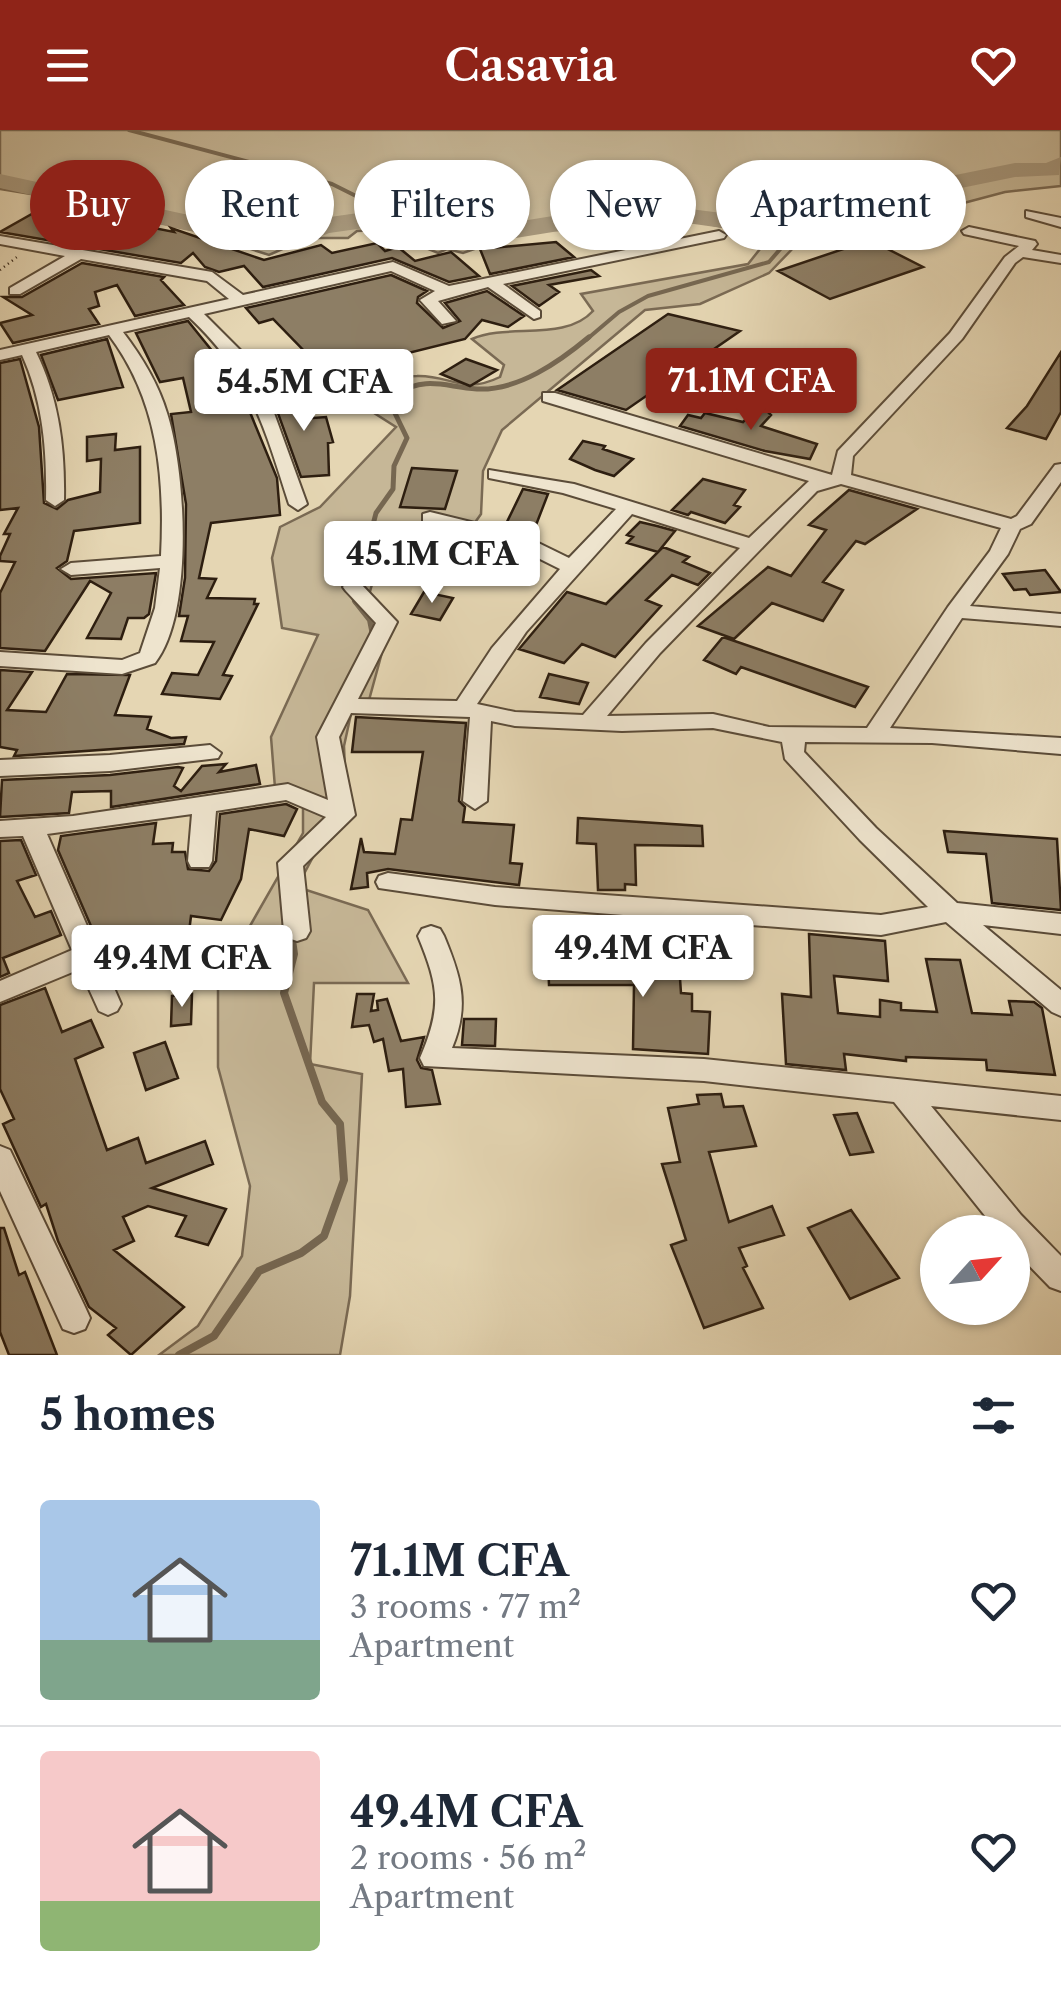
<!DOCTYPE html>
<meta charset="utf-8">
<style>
:root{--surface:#fff;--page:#f2f2f3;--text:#1f2937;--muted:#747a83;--line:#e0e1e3;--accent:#8f2418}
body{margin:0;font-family:"Libre Caslon Text",serif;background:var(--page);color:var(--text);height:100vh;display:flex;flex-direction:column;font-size:38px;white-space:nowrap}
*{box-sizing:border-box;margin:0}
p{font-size:32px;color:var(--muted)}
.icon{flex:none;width:55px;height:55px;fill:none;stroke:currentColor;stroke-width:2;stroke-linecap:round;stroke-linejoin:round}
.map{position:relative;height:1225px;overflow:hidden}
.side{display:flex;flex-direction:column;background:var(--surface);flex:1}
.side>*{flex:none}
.hud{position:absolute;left:30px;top:30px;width:1002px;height:90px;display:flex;gap:20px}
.needle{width:65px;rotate:63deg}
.fabs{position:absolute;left:920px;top:1085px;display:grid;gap:20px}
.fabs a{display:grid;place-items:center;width:110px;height:110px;border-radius:50%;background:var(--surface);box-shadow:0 2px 8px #0004;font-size:50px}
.price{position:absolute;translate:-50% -85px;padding:0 22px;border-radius:10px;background:#fff;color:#222;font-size:32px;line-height:65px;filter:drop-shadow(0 2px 5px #0008)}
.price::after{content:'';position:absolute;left:50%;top:60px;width:30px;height:22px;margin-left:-15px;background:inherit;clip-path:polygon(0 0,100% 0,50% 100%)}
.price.active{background:var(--accent);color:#fff}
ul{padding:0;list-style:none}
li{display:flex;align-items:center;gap:30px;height:250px;padding:0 40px}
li+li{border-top:2px solid var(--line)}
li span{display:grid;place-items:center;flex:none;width:280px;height:200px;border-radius:10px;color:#555}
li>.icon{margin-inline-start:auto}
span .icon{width:120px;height:120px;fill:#fffc;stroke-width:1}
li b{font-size:42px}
h2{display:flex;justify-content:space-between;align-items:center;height:120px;padding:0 40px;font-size:42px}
.tag{padding:0 35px;border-radius:45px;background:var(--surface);box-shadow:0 2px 8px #0004;font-size:35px;line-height:90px}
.tag.active{background:var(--accent);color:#fff}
header{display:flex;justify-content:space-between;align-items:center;height:130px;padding:0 40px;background:var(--accent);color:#fff;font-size:45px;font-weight:600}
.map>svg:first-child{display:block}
</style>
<header><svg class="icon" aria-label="menu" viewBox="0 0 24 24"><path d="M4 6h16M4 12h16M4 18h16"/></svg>Casavia<svg class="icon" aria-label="heart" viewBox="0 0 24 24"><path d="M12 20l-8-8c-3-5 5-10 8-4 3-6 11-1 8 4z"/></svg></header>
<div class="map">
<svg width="1061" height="1225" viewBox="0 0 1061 1225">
<rect width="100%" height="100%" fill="#e5d6b3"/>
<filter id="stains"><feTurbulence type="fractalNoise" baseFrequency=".002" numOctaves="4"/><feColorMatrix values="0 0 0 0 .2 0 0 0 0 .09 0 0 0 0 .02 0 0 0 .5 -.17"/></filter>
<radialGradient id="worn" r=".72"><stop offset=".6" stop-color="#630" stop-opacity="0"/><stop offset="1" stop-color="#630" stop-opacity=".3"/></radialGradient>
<path fill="#c6b797" stroke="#7a6a54" stroke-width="2.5" d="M0 0H1061V56L1005 62 832 108 799 112 769 143 700 174 645 180 502 300 483 341 481 384 454 422 376 440 366 476 389 497 369 570H354L344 616 346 665 297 757 368 780 408 853H314L310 934 362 944 350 1166 340 1225H159L198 1196 242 1126 250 1056 218 937V852L303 703V670L275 658 271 607 318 505 282 498 272 428 280 397 320 377 396 297 349 267C371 259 393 246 417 246 451 245 463 265 500 247L504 235 472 209C508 193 565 212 593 181L581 164 748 134 768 109 781 108 672 87 663 95C627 76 612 135 579 111L585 101 532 99 463 123 447 119 438 123 381 100 357 101 348 108H307L269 125 193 100 129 86H85L62 69 0 59Z"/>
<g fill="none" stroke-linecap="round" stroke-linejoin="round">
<path stroke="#766751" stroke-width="4" d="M129 0 332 54 370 73 386 87
M624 112 646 106
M586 210 619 182 648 166 769 132 795 102"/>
<path stroke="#766751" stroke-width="5" d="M356 473 348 457 367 418 376 383 393 359 394 336 407 308 391 275 394 264C429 246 441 256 477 259 518 261 559 232 589 207"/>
<path stroke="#766751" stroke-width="6" d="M355 471 370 490 373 505"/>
<path stroke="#766751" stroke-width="8" d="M179 1225 214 1206 259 1141 301 1123 324 1106 344 1050 340 994 322 972 284 863 294 824 291 803"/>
<path fill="#a6977c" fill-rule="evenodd" d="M1061 27 1059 45 1015 47 922 66 915 69 906 85 846 99 837 107 817 111 658 89 590 96 466 116 386 95 329 103 294 118 184 100 0 58V44L184 84 291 102 323 88 386 79 466 100 590 80 658 75 817 95 828 88 887 75 896 59 906 55 1015 33H1046Z"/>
</g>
<path fill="#8d7e65" stroke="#2d1e10" stroke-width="2.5" d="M37 81 97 96 118 91 174 102 171 98 264 130 321 115 332 123 377 113 385 121 398 117 415 131 451 122 479 146 449 152 392 128 263 157 244 136 219 142 205 137 193 123 181 133 0 102Z
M870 110 923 137 830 169 778 141Z
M556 112 574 127 490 144 480 119Z
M82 133 164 147 161 150 184 175 135 186 117 155 95 162 99 176 89 179 99 194 13 213 0 193 32 185 3 167H22Z
M591 140 599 146 549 155 559 162 539 176 512 156Z
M391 145 427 161 418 167 417 173 443 198 460 191 445 173 487 161 524 186 508 197 482 190 465 209 384 229 393 240 376 243 387 234 374 226 263 248 256 237 309 226 273 189 259 193 246 178Z
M668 184 740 201 626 280 557 260Z
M188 191 238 253 277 348 280 385 211 393 199 448 216 449 207 468 255 469 254 474H258L223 545 232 546 220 569 162 564 172 543 198 545 214 512 181 511 188 486H179L185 448 186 374 171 284 191 282 183 248 160 252 136 203Z
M107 209 123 257 58 270 41 225Z
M1061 222V282L1046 309 1007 298 1027 276Z
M20 229 39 297 44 373 57 379 68 370 100 362 101 329 87 331V307L116 304 115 320 140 317V393L74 401 67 431 57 438 71 449 156 443 149 484 144 488H128L121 509 87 508 111 463 90 451 45 521 0 518V463L15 432 0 431V426L10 404H4L18 378 0 380V233Z
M466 229 497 240 470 256 441 244Z
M297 259 313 288 326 287 333 312 328 313 329 345 301 347 271 264Z
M760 274 771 285 761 296 817 314 810 329 765 321 680 296 688 285 701 288 705 283 743 292Z
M583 311 605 316 603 319 633 329 614 346 595 340 570 329Z
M412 338 457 341 445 379 400 377Z
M703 349 745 360 734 375 740 377 725 393 691 382 688 385 672 380Z
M523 359 548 364 536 395 528 393 522 401 505 396Z
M849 360 917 379 865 414 856 411 823 452 843 460 823 491 772 473 734 509 698 496 768 437 791 446 826 400 809 395Z
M640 392 657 396 675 401 658 422 627 413 633 407 627 405Z
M663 417 689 427 683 432 710 443 698 455 672 445 646 470 661 476 615 527 582 514 564 533 519 519 567 462 606 474Z
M1045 440 1061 462 1030 465 1026 459 1014 460 1003 444Z
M424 462 453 468 440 490 411 484Z
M723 507 868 557 855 577 741 537 736 544 704 530Z
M0 540 32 542 7 580 46 582 67 544 130 545 115 585 151 587 147 599 171 608 186 607 184 614 14 626 17 620 0 617Z
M549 544 588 553 579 574 540 567Z
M356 587 466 593 459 671 465 677 463 692 514 695 510 733 522 734 519 755 388 739 367 743 368 757 351 759 361 708 364 722 395 724 401 689 412 690 423 622H352Z
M226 634 219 642 256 635 260 654 111 677V661L72 662 69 683 0 687 2 650 110 645 178 637 183 638 174 656 181 661 202 636Z
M286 674 297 679 284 706 249 699 241 749 221 790 191 786 189 802 155 803 170 842 117 856 58 720 61 706 156 693 153 714 173 713 172 722H185L188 739 209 741 216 731 220 684Z
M578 688 702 696 703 716 635 715 636 755 625 754V760H598L596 714 577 713Z
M944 701 1057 709 1061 780 992 773 986 724 948 722Z
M21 710 36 745 17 751 35 787 51 781 61 805 3 828 9 843 0 847V711Z
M809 804 885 811 888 851 834 846 838 883 880 887V870L901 873V880L937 882 926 829 960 830 972 883 1012 885 1009 871 1034 872 1042 878 1055 945 987 940 986 930 906 927V931L844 924 846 940 786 934 782 864 811 867Z
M588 823 622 829V832L679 834 681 863 692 864V881L710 882 708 924 633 919 634 855H549L548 829Z
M45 858 62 902 91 890 103 917 75 929 107 1020 138 1008 146 1033 205 1011 213 1034 152 1058 226 1079 208 1115 176 1106 186 1086 148 1076 123 1087 134 1111 114 1120 184 1177 131 1225 108 1205 116 1198 89 1177 58 1111 46 1074 41 1077 3 994 14 989 0 959V875Z
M192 864 191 894 171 896 172 866Z
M357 864H374L371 881 378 880 377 871 387 869 401 911 424 907 417 930 421 938 432 940 440 974 406 977 403 939 389 941 383 909 374 912 369 895 352 897Z
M464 889H496L495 916 462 915Z
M165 912 178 948 146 960 134 923Z
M721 964 724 977 743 976 756 1016 709 1022 729 1092 772 1076 784 1105 739 1118 747 1136 743 1138 763 1178 704 1198 671 1115 686 1110 662 1034 680 1032 668 978 699 974 697 965Z
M857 983 873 1022 850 1025 834 985Z
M851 1080 899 1148 850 1169 808 1098Z
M0 1098H4L19 1145 25 1142 57 1225H9L0 1202Z"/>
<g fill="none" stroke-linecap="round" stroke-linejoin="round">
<defs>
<path id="minor" d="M1026 81 1061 88V97L1026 87Z
M969 97 1035 111 1037 114 1032 120 1061 125V133L1023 127 1015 133 962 209 853 326 851 345 1011 389 1017 386 1055 335 1061 334V352L1031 394 1020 399 1008 424 970 476 1061 484V496L962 488 890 598 1061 608V624L932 613 805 612 804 622 876 698 957 773 1061 784V804L983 795 1061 860V886L1052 882 946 792 881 805 495 775 379 758 376 752 379 746 388 743 495 757 881 785 928 777 860 710 785 629 782 612 713 598 622 601 515 596 491 591 487 671 475 679 463 671 470 587 351 583 339 607 355 685 303 736 310 801 306 808 297 811 288 808 284 801 278 733 326 687 286 670 216 681 212 731 209 737H191L188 731 192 684 47 704 121 874 117 881 108 885 99 881 80 839 0 872V851L72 820 23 706 0 707V691L73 686 288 654 328 670 317 607 376 493 346 461 343 457 346 453H360L397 492 358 569 457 571 492 518 560 439 506 412 423 392V384L430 382 520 404 569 428 616 379 563 363 489 348V340L574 354 749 408 809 351 543 271V263H555L832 345 838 321 950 203 1005 127 1019 116 964 104 962 101ZM841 354 1001 398 990 421 948 477 867 598 769 597 713 584 607 586 660 523 817 361ZM632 384 740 418 646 513 583 585 515 582 477 574 526 502Z
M719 101 726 105 724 108 503 154 540 181V187L534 189 488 157 438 171 456 191 442 194 420 170 435 161 391 141 204 184 241 221 261 252 375 230 383 235 375 240 266 261 307 374 298 380 289 374C264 296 251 245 189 187L123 202C142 227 158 253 167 283 186 342 194 483 155 533L122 544 0 536V522L122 530 140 523 155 478 160 438 71 445 61 439 71 433 161 426C165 347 158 270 109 205L36 222C59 269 65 318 64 370L55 376 46 370C47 320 43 271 22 225L0 230V220L229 169 207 151 81 129 20 164H10V158L65 126 0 114V106L212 142 243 165 393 132 449 156Z
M210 615 221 623 218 628 110 641 0 646V630L110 625Z
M431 796 440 799 444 806C461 847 470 875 452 918L704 929 1061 966V990L931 976 1021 1085 1061 1126V1161L1050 1157 1012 1118V1102H998L894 972 704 951 424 936 420 928C442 877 439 857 418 806L422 799Z
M0 1016 10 1020 85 1177 90 1188 85 1199 74 1203 63 1199 0 1061Z"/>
</defs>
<use href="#minor" stroke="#5b4c39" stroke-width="4"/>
<path stroke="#2d1e10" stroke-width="2.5" stroke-dasharray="1 4" stroke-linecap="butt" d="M0 140 17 127"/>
<use href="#minor" fill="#eee4ce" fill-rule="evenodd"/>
</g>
<rect width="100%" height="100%" filter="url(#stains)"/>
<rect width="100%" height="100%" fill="url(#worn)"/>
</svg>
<div class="fabs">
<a><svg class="needle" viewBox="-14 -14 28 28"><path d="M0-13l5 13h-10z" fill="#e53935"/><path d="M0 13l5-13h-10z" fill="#747a83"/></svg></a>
</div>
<b class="price active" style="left:751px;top:303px">71.1M CFA</b>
<b class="price" style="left:304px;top:304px">54.5M CFA</b>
<b class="price" style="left:432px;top:476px">45.1M CFA</b>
<b class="price" style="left:643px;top:870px">49.4M CFA</b>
<b class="price" style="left:182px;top:880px">49.4M CFA</b>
<div class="hud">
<a class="tag active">Buy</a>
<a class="tag">Rent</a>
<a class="tag">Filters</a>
<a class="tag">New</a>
<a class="tag">Apartment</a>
</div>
</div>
<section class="side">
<h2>5 homes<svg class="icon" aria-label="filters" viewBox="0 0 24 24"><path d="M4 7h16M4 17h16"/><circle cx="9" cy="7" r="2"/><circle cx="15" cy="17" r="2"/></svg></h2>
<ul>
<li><span style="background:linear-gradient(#a9c7e8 70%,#7fa58c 0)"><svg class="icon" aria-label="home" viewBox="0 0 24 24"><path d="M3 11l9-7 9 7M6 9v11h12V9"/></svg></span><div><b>71.1M CFA</b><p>3 rooms · 77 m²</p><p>Apartment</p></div><svg class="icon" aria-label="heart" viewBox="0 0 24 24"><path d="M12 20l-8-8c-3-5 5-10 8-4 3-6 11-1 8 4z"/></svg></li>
<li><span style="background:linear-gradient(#f6c9c9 75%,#8fb573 0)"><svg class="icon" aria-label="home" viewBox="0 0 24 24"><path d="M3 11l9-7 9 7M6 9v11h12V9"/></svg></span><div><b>49.4M CFA</b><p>2 rooms · 56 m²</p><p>Apartment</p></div><svg class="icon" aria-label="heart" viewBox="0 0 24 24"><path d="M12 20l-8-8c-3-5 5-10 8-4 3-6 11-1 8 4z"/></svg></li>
</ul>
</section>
